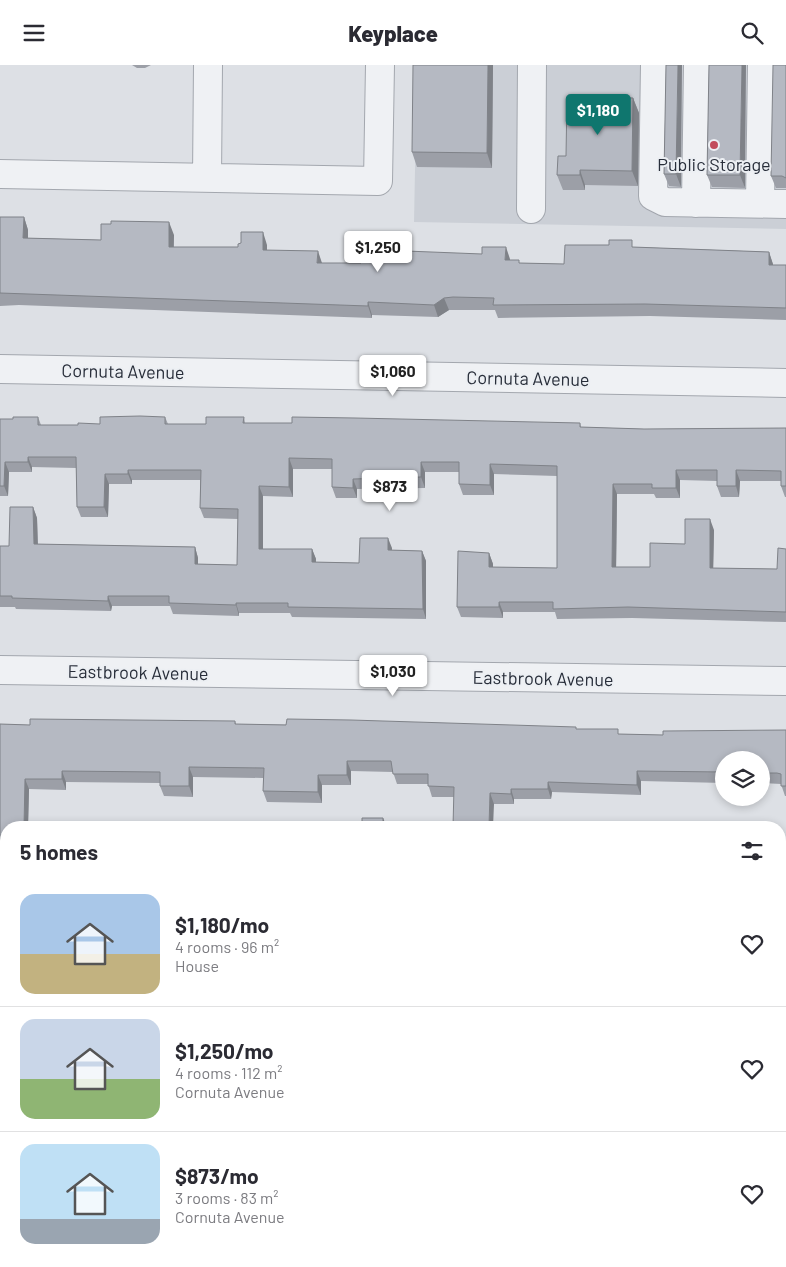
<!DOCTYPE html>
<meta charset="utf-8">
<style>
:root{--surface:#fff;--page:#f7f7f7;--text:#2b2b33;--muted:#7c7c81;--line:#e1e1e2;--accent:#0f766e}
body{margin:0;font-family:Barlow,sans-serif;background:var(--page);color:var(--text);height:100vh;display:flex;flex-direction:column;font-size:19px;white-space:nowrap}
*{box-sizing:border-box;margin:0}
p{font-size:16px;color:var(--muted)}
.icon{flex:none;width:28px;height:28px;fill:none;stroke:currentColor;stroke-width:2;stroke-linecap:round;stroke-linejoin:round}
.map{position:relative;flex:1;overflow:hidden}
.sheet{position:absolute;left:0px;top:756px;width:786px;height:446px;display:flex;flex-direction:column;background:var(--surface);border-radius:20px 20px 0 0;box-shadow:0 2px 8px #0003}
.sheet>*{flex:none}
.tools{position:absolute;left:715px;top:686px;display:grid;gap:10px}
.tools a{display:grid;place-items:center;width:55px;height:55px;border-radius:50%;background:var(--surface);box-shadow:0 2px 8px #0003;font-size:25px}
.price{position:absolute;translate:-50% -42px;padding:0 11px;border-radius:5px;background:#fff;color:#222;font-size:16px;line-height:32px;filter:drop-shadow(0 1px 2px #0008)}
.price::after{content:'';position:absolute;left:50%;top:30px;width:15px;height:11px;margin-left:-8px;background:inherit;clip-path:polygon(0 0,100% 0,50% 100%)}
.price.on{background:var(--accent);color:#fff}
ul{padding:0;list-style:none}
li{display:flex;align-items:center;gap:15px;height:125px;padding:0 20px}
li+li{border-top:1px solid var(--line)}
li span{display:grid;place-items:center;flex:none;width:140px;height:100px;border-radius:15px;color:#555}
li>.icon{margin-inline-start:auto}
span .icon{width:60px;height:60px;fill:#fffc;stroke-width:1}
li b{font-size:21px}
h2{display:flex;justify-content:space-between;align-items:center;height:60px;padding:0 20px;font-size:21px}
header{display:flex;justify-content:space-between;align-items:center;height:65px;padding:0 20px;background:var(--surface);font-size:22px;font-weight:800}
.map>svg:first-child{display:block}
</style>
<header><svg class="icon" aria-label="menu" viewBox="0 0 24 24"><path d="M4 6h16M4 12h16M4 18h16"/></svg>Keyplace<svg class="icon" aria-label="search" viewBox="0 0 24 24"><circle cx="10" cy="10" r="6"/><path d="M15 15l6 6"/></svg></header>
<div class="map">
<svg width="786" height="1202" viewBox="0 0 786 1202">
<rect width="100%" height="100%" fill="#dde0e5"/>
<path fill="#cbcfd6" d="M417 0H786V164L414 157Z"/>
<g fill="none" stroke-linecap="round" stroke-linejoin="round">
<defs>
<path id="minor" d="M655 0 653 131 665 137 786 139
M0 109 378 116 380 0
M207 113 208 0
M696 138 698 0
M760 138 762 0
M531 144 532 0
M0 304 786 318
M0 605 786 616
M0 908H6
M780 921H786"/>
</defs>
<use href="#minor" stroke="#a3a7ae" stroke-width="30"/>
<use href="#minor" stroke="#eff1f4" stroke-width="28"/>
</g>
<path fill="#9c9fa7" d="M132 0H151L145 3H137Z
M493 0 492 103 417 102 412 87Z
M666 0 681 122 669 121 664 109Z
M709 0 745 123 712 122 707 110Z
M786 0V123H776L771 111Z
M633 33 639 48 638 121 585 120V125H563L557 110 566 91Z
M0 152H24L28 165V173L101 175 174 170V182H238L267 180V185L322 198H361L393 182H406L408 186 510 195 520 198 564 199 634 182 769 187 773 200H786V255L650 251 498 253 495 245H449L438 252 372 250V253L19 240 0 241Z
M38 352 41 360H78L100 359 165 352 168 359H206L244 352 245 358H580L581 362 644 364 786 363V432H785L781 421V416H740L739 432H721L717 421V416L680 415V433H656L654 429H617L616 502H650L685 479 714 465 713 503 777 504 786 484V557L632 553 557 554 555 547H503V553L461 552 457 542 489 488 493 499V502L557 503V411L494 409V430H463L459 419V407H425V423L357 424V433H336L332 422V404H293V432L263 431V484H312L316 494V497L359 498 392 483V485L422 486 426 496V554L292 552 290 548H239V551L173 549 170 541H112L111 546 16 544 15 542H0V481H9L33 442 37 453 38 479 195 482 198 493V499L237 500 238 454 204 453 200 443V415H132V419H109L108 452H81L77 442 76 403 32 402V407H9L8 431H0V354H13Z
M235 656 236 659 577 664 619 669 663 670 786 665V731H785L781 719 761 718V695H724V718L641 716V730L552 727 551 734H514V739H494L454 732H432L428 719H397L393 707 351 706V720H322V738L267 737 263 726V713L193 712V732L164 731 160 721V718L66 717V725L29 724 28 762H6V845H0V659L30 660Z
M780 807H786V860H780Z
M0 957H6V1022H0Z
M780 968H786V1056H780Z
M0 1080H6V1120H0Z"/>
<path fill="#7f8288" d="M488 0H493L492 103 487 88Z
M678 0H682L681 122 676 109Z
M742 0H746L745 123 740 110Z
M633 33 639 48 638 121 632 106Z
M580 105 585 120V125L580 110Z
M24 152 28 165V186L23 173Z
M169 157 174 170 173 194 169 182Z
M263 167 267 180V197L263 185Z
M506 182 510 194V207L505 195Z
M318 186 322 198H317Z
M769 187 773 199V212L769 200Z
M444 233 449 245 438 252 434 240Z
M368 237 372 250V253L368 241Z
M28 392 32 402V407L28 397Z
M289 393 293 404V432L289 422Z
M5 397 9 407 8 431 4 421Z
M421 397 425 407V423L421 412Z
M490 399 494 409V430L490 420Z
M128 405 132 415V419L128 409Z
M676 405 680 415V433L676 423Z
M736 405 740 416 739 432 736 421Z
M105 409 109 419 108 452 104 442Z
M353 414 357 424V433L353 423Z
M613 419 617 429 616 512 612 502Z
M259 421 263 431V494L259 484Z
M33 442 37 453 38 489 34 479Z
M710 454 714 465 713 514 710 503Z
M388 473 392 483 391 496 388 485Z
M195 482 198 493V509L195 499Z
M312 484 316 494 315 507 312 497Z
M422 486 426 496V554L423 544Z
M489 488 493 499V513L489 502Z
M108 531 112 541 111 546 108 536Z
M499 537 503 547V553L499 542Z
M236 538 239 548V551L236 540Z
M347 696 351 706V720L347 710Z
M189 702 193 712V732L189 721Z
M62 706 66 717V725L62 714Z
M637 706 641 716V730L637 720Z
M318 710 322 720V738L318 727Z
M25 714 29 724 28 762H24Z
M548 717 552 727 551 734 548 724Z
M511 724 514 734V739L511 729Z
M490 728 494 739 493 762H489Z
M383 753 387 762H383Z"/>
<path fill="#b5b9c2" stroke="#7f8288" d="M413 0H488L487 88 412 87Z
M666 0H678L676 109H664Z
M709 0H742L740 110H707Z
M773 0H786V113L782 111H771Z
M567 32 633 33 632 106 580 105V110H557L558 91H566Z
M0 152H24L23 173 101 175V159H111V156L169 157V182H238V179L241 178V167H263V185L318 186 317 198H361L362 180 369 174H390V182H406V186L482 189V182H506L505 195H519V198L564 199 565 180H609V175H632V182L769 187V200H786V243L645 239 493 240 494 233 453 232 444 233 434 240 368 237V241L0 228Z
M140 351 165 352V359H206V352H244L243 358H292V352L355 353 580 358V362L644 364 786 363V421H781V406L736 405V421H717V405H676V423H652V419H613L612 502H650V478L685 479V454H710V503L777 504 778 483 786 484V547L628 542 553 544V537H499V542H457L458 486 489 488V502L557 503V401L490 399V420L459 419V397H421V412L353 414V423L332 422V394L289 393V422L259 421V484H312V497L359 498 360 473H388V485L422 486 423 544 288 542V538H236V540L169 538V531H108V536L12 533V531H0V481H9L10 442H33L34 479 195 482V499L237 500 238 444 200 443 201 405H128V409H105L104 442H77L76 392H28V397H5L4 421H0V354H13V352H38V360H78V358L100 359V352Z
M30 654 235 656V659L286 660 287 654 351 655 576 662V664H618V669L663 670V666L786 665V721H781V709L777 708H761V695H724V707L637 706V720L548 717V724H511V729L490 728 489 762H453L454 722 428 721V709H393L391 696H347V710H318V727L263 726 264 703 189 702V721H160V707L62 706V714H25L24 762H6V835H0V659L30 660Z
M362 753H383V762H362Z
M780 807H786V850H780Z
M0 957H6V1011H0Z
M780 968H786V1045H780Z
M0 1080H6V1110L0 1109Z
M0 1162H6V1196H780V1176H786V1202H0Z"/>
<circle fill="#c24b5b" stroke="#eceff3" stroke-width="2" cx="714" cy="80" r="5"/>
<g text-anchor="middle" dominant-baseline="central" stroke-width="4" stroke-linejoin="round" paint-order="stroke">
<g font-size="18" fill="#282e3a" stroke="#eceff3">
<text x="714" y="99">Public Storage</text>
</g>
<g font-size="18" fill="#282e3a" stroke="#eceff3">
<text transform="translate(123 306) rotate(1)">Cornuta Avenue</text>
<text transform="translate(528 313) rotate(1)">Cornuta Avenue</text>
<text transform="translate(138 607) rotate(1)">Eastbrook Avenue</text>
<text transform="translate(543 613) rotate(1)">Eastbrook Avenue</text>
</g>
</g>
</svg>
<div class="tools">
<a><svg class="icon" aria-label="layers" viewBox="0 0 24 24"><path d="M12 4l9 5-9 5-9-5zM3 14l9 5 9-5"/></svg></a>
</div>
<b class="price on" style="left:598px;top:71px">$1,180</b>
<b class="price" style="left:378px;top:208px">$1,250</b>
<b class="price" style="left:393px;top:332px">$1,060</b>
<b class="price" style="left:390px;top:447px">$873</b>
<b class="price" style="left:393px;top:632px">$1,030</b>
<section class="sheet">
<h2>5 homes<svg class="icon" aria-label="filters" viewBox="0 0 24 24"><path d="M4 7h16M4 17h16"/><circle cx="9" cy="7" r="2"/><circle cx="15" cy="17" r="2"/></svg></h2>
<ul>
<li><span style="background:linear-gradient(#a9c7e8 60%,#c2b280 0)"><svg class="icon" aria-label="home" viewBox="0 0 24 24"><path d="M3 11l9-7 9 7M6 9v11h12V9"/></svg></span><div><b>$1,180/mo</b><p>4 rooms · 96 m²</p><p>House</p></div><svg class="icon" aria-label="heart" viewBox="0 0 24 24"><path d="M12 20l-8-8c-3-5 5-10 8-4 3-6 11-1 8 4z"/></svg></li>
<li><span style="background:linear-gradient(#c9d6e8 60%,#8fb573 0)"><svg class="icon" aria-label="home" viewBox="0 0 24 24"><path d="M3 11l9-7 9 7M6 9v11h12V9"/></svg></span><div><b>$1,250/mo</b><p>4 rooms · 112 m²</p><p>Cornuta Avenue</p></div><svg class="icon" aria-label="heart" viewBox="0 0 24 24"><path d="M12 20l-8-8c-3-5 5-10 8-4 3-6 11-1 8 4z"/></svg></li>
<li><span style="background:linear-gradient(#bfe0f5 75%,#9aa5b1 0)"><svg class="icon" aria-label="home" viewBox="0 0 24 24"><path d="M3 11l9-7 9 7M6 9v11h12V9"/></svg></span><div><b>$873/mo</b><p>3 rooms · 83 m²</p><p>Cornuta Avenue</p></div><svg class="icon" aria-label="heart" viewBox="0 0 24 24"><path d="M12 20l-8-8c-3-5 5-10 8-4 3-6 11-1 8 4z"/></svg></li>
</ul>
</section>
</div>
